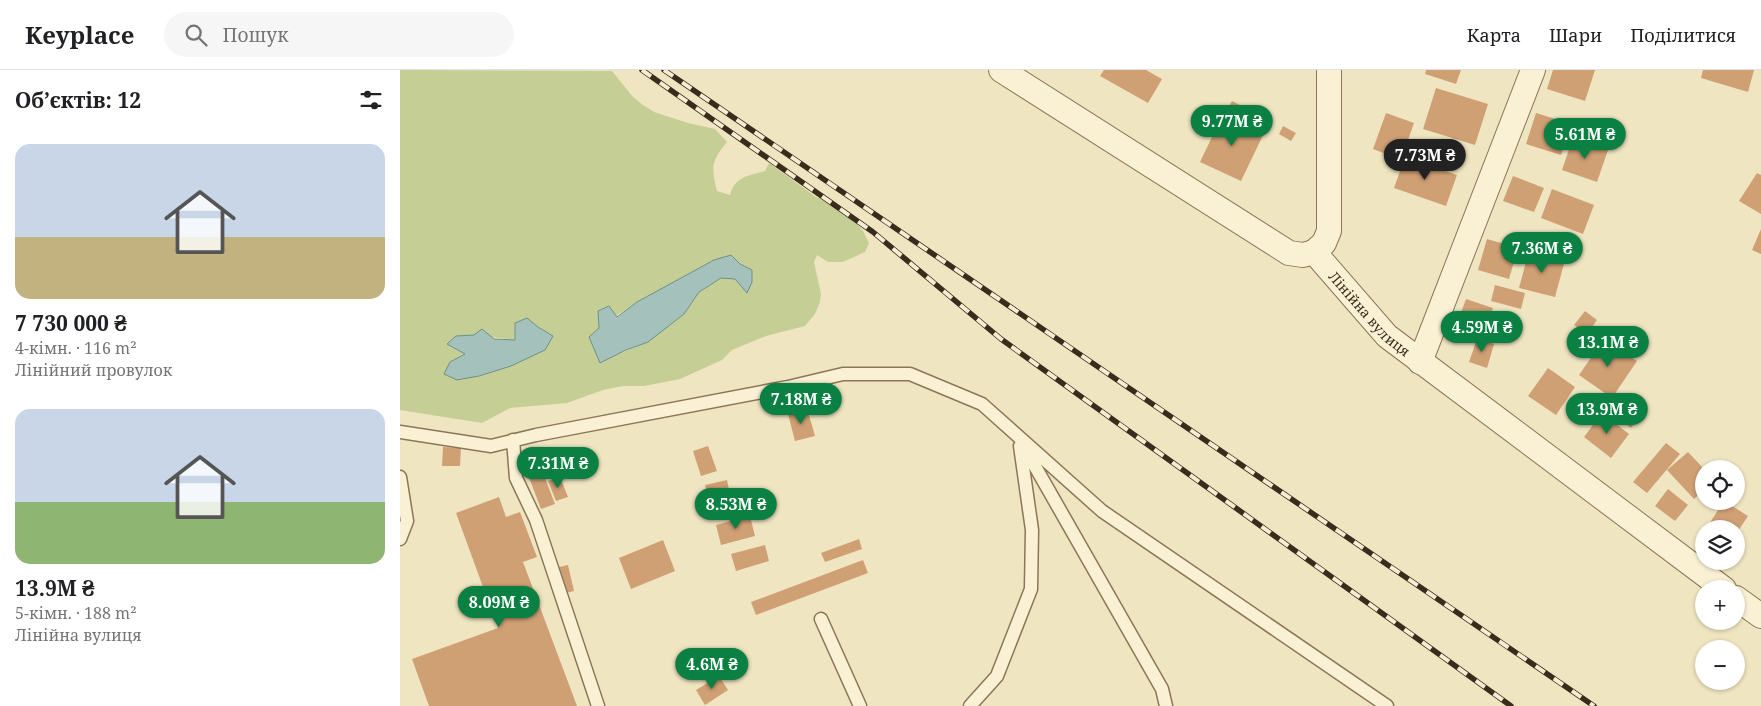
<!DOCTYPE html>
<html lang="uk">
<meta charset="utf-8">
<style>
:root{--surface:#fff;--page:#f6f6f6;--text:#202124;--muted:#757577;--line:#e0e0e0;--accent:#0b8043}
body{margin:0;font-family:"Noto Serif",serif;background:var(--page);color:var(--text);height:100vh;display:flex;flex-direction:column;font-size:19px;white-space:nowrap}
*{box-sizing:border-box;margin:0}
p{font-size:16px;color:var(--muted)}
.icon{flex:none;width:28px;height:28px;fill:none;stroke:currentColor;stroke-width:2;stroke-linecap:round;stroke-linejoin:round}
.map{position:relative;flex:1;overflow:hidden}
.side{display:flex;flex-direction:column;background:var(--surface);width:400px}
.side>*{flex:none}
.controls{position:absolute;left:1295px;top:390px;display:grid;gap:10px}
.controls a{display:grid;place-items:center;width:50px;height:50px;border-radius:50%;background:var(--surface);box-shadow:0 1px 4px #0004;font-size:25px}
.price{position:absolute;translate:-50% -42px;padding:0 11px;border-radius:18px;background:var(--accent);color:#fff;font-size:16px;line-height:32px;filter:drop-shadow(0 1px 2px #0008)}
.price::after{content:'';position:absolute;left:50%;top:30px;width:15px;height:11px;margin-left:-8px;background:inherit;clip-path:polygon(0 0,100% 0,50% 100%)}
.price.current{background:#222;color:#fff}
ul{padding:0;list-style:none}
li{display:grid;align-content:center;gap:10px;height:265px;padding:0 15px}
li span{display:grid;place-items:center;height:155px;border-radius:15px;color:#555}
li>.icon{margin-inline-start:auto}
span .icon{width:90px;height:90px;fill:#fffc;stroke-width:1}
li b{font-size:21px}
h2{display:flex;justify-content:space-between;align-items:center;height:60px;padding:0 15px;font-size:21px}
header{display:flex;align-items:center;gap:30px;box-sizing:border-box;height:70px;padding:0 25px;background:var(--surface);border-bottom:1px solid var(--line)}
header strong{font-size:24px}
nav{display:flex;gap:28px;margin-inline-start:auto;font-size:18px}
.search{width:350px;height:45px;background:var(--page);display:flex;align-items:center;gap:12px;box-sizing:border-box;padding:0 18px;border-radius:28px;color:var(--muted);font-size:19px}
main{display:flex;flex:1;min-height:0}
.map>svg:first-child{display:block}
</style>
<header>
<strong>Keyplace</strong>
<div class="search"><svg class="icon" aria-label="search" viewBox="0 0 24 24"><circle cx="10" cy="10" r="6"/><path d="M15 15l6 6"/></svg>Пошук</div>
<nav><a>Карта</a><a>Шари</a><a>Поділитися</a></nav>
</header>
<main>
<section class="side">
<h2>Об’єктів: 12<svg class="icon" aria-label="filters" viewBox="0 0 24 24"><path d="M4 7h16M4 17h16"/><circle cx="9" cy="7" r="2"/><circle cx="15" cy="17" r="2"/></svg></h2>
<ul>
<li><span style="background:linear-gradient(#c9d6e8 60%,#c2b280 0)"><svg class="icon" aria-label="home" viewBox="0 0 24 24"><path d="M3 11l9-7 9 7M6 9v11h12V9"/></svg></span><div><b>7 730 000 ₴</b><p>4-кімн. · 116 m²</p><p>Лінійний провулок</p></div></li>
<li><span style="background:linear-gradient(#c9d6e8 60%,#8fb573 0)"><svg class="icon" aria-label="home" viewBox="0 0 24 24"><path d="M3 11l9-7 9 7M6 9v11h12V9"/></svg></span><div><b>13.9M ₴</b><p>5-кімн. · 188 m²</p><p>Лінійна вулиця</p></div></li>
</ul>
</section>
<div class="map">
<svg width="1361" height="636" viewBox="0 0 1361 636">
<rect width="100%" height="100%" fill="#f0e5c1"/>
<path fill="#c5cf95" fill-rule="evenodd" d="M0 0 212 1 233 27 243 35 254 42 288 53 315 59 327 72C311 92 311 96 317 121L330 125C335 106 349 106 365 101L369 93 416 127 430 132 457 154 463 161 469 173 465 182 443 192H428L417 185 414 192 421 224 420 232 415 244 405 256 366 266 332 280 322 290 280 309 244 316H223L203 320 167 333 110 338 82 353 0 340ZM331 185 340 194 352 200 347 223 335 209 321 208 299 222 284 244 240 275 200 292 189 267C214 244 245 228 274 212 293 202 310 191 331 185ZM127 249 138 257 152 266 145 280 111 296 50 292 65 284 48 275 56 266 74 265 116 270Z"/>
<path fill="#a4c2bb" stroke="#6a9189" d="M331 185 340 194 352 200V212L347 223 335 209 321 208 299 222 284 244 248 272 226 280 200 293 189 267 199 258 198 241 209 236 217 247 237 232 314 190Z
M127 248 138 257 153 266 145 280 111 296 79 306 57 310 44 304 50 292 65 284 47 274 56 266 74 265 82 259 94 269 115 270V253Z"/>
<path fill="#d0a075" d="M704 0H746L762 9 748 33 700 6Z
M1026 0H1061L1056 14 1025 4Z
M1153 0H1195L1185 31 1147 19Z
M1303 0H1354L1348 22 1301 8Z
M1036 18 1088 34 1075 75 1023 59Z
M832 31 857 44 851 55 826 42Z
M986 43 1014 53 1001 90 973 79Z
M1136 43 1172 54 1161 85 1126 74Z
M823 44 864 63 841 111 800 92Z
M883 56 896 63 891 71 879 64Z
M1173 68 1208 80 1197 112 1162 100Z
M1005 87 1057 105 1046 136 994 118Z
M1357 103 1361 105V144L1339 131Z
M1113 106 1144 118 1134 142 1103 131Z
M1152 119 1194 135 1183 164 1141 148Z
M1361 159V184L1352 180Z
M1087 169 1118 178 1109 209 1078 200Z
M1129 181 1165 190 1155 227 1119 218Z
M1095 215 1125 223 1121 239 1091 231Z
M1066 229 1093 238 1083 268 1055 259Z
M1185 241 1197 250 1187 264 1174 255Z
M1077 269 1094 274 1087 298 1069 292Z
M1204 269 1237 291 1212 328 1179 305Z
M1148 298 1175 317 1156 345 1128 326Z
M1215 332 1238 349 1231 358 1208 340Z
M407 338 415 366 395 371 388 344Z
M1202 343 1229 364 1211 388 1184 367Z
M1266 373 1280 384 1247 423 1233 412Z
M308 376 317 401 301 406 293 381Z
M43 377 61 378 60 396H42Z
M1288 382 1304 399V420L1294 429 1267 400Z
M142 400 155 434 141 439 128 405Z
M160 407 168 427 156 431 148 411Z
M327 410 334 444 313 449 305 415Z
M1268 419 1288 435 1275 451 1255 436Z
M99 427 106 447 120 442 137 487 123 492 177 636H29L12 589 98 558 56 443Z
M1324 431 1348 446 1336 464V459H1310L1307 457Z
M350 446 355 466 321 475 316 455Z
M459 469 462 479 425 492 421 483Z
M263 470 275 501 231 519 219 488Z
M365 475 369 491 336 501 331 484Z
M463 490 468 503 356 545 351 532Z
M168 495 174 521 166 523 159 497Z
M319 606 328 620 305 635 296 620Z"/>
<g fill="none" stroke-linecap="round" stroke-linejoin="round">
<defs>
<path id="service" d="M0 362 91 376 136 365 388 317 443 304H510L582 334 702 441 987 636
M113 370 116 408 136 450 198 636
M624 377 762 619 766 636
M0 407 7 451 0 469
M421 549 460 636
M570 636 597 606 631 519 632 460 620 376"/>
<g id="minor">
<path id="s1" d="M601 0 889 183 903 185 914 182 987 266 1324 519"/>
<path d="M914 182 924 173 929 161V0"/>
<path d="M1020 292 1133 0"/>
<path d="M1336 528 1361 546"/>
</g>
</defs>
<use href="#service" stroke="#8b7658" stroke-width="15"/>
<use href="#minor" stroke="#8b7658" stroke-width="26"/>
<use href="#service" stroke="#faf1d5" stroke-width="12"/>
<use href="#minor" stroke="#faf1d5" stroke-width="24"/>
<defs>
<path id="rail" d="M242 0 473 162 601 269 1111 636
M264 0 1194 636"/>
</defs>
<use href="#rail" stroke="#3a2c1d" stroke-width="5.5"/>
<use href="#rail" stroke="#f7eed1" stroke-width="4" stroke-dasharray="11" stroke-linecap="butt"/>
</g>
<g text-anchor="middle" dominant-baseline="central" stroke-width="4" stroke-linejoin="round" paint-order="stroke">
<g font-size="14" fill="#3a2c1d" stroke="#f7eed1">
<text stroke="none"><textPath href="#s1" startOffset="450">Лінійна вулиця</textPath></text>
</g>
</g>
</svg>
<div class="controls">
<a><svg class="icon" aria-label="locate" viewBox="0 0 24 24"><circle cx="12" cy="12" r="6"/><path d="M12 2v4M12 18v4M2 12h4M18 12h4"/></svg></a>
<a><svg class="icon" aria-label="layers" viewBox="0 0 24 24"><path d="M12 4l9 5-9 5-9-5zM3 14l9 5 9-5"/></svg></a>
<a>+</a>
<a>−</a>
</div>
<b class="price" style="left:832px;top:77px">9.77M ₴</b>
<b class="price" style="left:1185px;top:90px">5.61M ₴</b>
<b class="price current" style="left:1025px;top:111px">7.73M ₴</b>
<b class="price" style="left:1142px;top:204px">7.36M ₴</b>
<b class="price" style="left:1082px;top:283px">4.59M ₴</b>
<b class="price" style="left:1208px;top:298px">13.1M ₴</b>
<b class="price" style="left:401px;top:355px">7.18M ₴</b>
<b class="price" style="left:1207px;top:365px">13.9M ₴</b>
<b class="price" style="left:158px;top:419px">7.31M ₴</b>
<b class="price" style="left:336px;top:460px">8.53M ₴</b>
<b class="price" style="left:99px;top:558px">8.09M ₴</b>
<b class="price" style="left:312px;top:620px">4.6M ₴</b>
</div>
</main>
